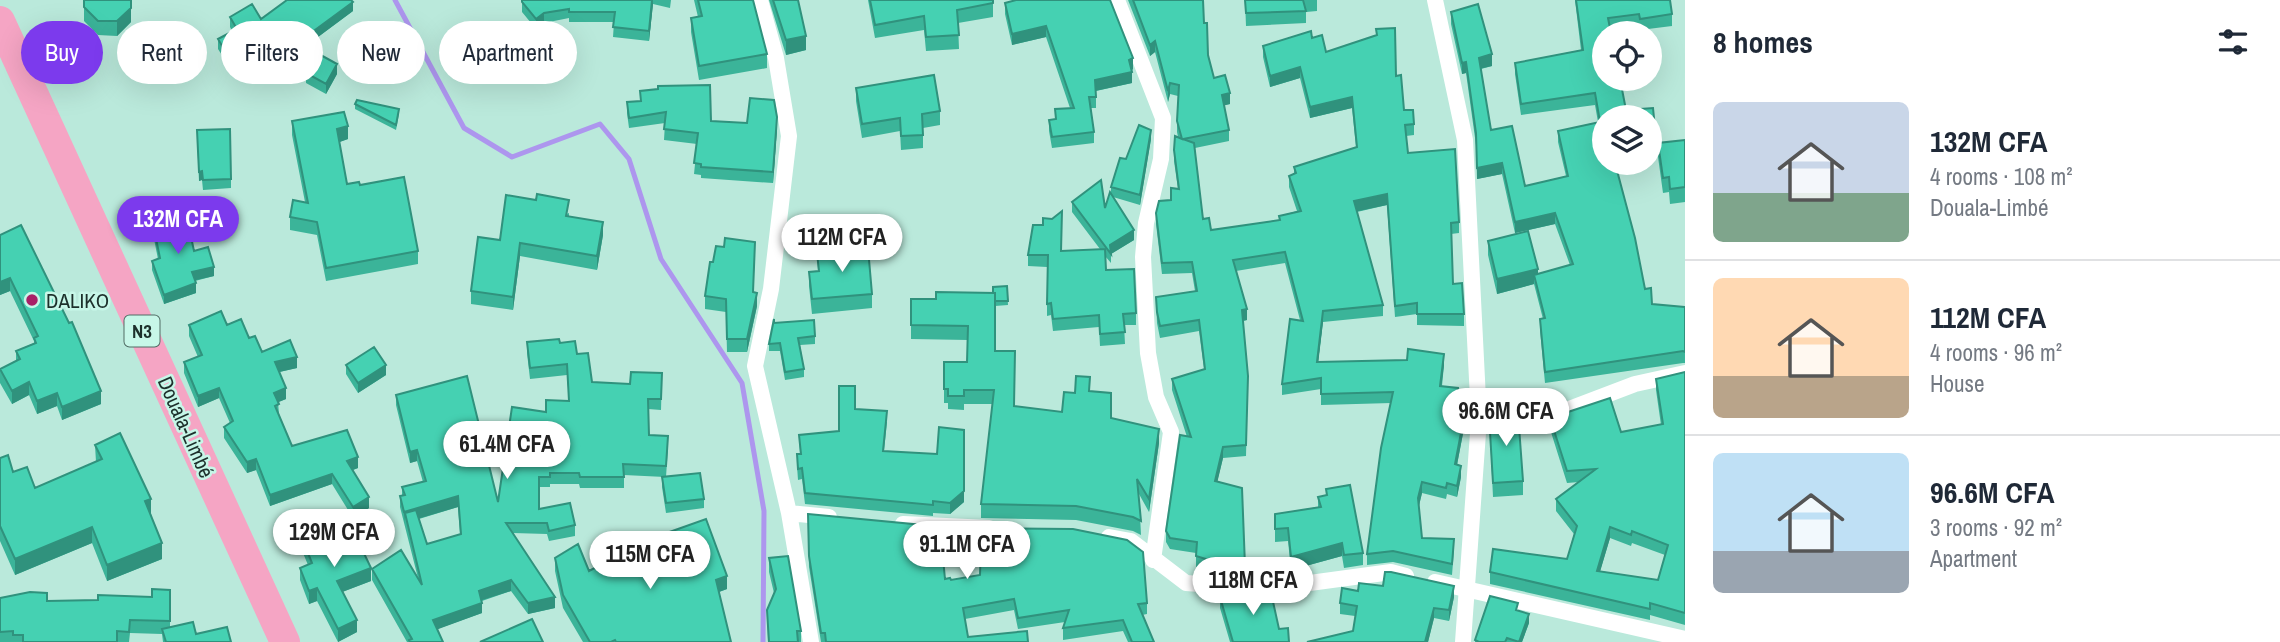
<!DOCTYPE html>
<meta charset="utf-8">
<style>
:root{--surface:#fff;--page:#f2f2f3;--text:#1f2937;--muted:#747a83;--line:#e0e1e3;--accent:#7c3aed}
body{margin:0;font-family:"Archivo Narrow",sans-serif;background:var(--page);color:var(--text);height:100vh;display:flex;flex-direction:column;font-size:26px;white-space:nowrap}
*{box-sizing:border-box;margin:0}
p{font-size:23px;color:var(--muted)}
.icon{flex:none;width:38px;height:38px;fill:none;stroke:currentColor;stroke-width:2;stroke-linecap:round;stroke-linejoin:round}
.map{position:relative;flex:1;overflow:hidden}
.drawer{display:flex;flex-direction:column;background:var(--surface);width:595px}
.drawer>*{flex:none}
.hud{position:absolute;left:21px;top:21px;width:665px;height:63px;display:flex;gap:14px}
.fabs{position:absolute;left:1592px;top:21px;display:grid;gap:14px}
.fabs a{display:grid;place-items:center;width:70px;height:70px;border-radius:50%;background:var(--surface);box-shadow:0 7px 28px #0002;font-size:35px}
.price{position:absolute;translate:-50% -60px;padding:0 16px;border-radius:24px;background:#fff;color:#222;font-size:23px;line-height:46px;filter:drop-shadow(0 2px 4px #0008)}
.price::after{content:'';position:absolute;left:50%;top:42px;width:21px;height:16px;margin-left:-10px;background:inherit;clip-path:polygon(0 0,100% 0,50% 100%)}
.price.selected{background:var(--accent);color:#fff}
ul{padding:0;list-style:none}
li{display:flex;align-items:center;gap:21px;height:175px;padding:0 28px}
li+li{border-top:2px solid var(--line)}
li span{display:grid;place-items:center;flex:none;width:196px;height:140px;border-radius:10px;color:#555}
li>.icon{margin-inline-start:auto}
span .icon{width:84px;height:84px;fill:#fffc;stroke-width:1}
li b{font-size:30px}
h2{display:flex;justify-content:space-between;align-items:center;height:84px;padding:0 28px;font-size:30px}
.chip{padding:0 24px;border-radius:32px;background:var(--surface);box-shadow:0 7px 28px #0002;font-size:24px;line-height:63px}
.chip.selected{background:var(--accent);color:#fff}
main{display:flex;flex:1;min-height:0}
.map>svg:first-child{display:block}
</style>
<main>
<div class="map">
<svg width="1685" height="642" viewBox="0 0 1685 642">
<rect width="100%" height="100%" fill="#bae9db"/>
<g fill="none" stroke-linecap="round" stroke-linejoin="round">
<path stroke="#ad96ee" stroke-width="5" d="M395 0 464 128 512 157 600 124 629 159 661 259 742 383 764 511 763 642"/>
<path stroke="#fff" stroke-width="16" d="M760 0 776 58 789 136 771 289 755 366 789 513 811 642
M1117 0 1163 118 1161 159 1146 223 1143 257 1148 353 1156 397 1171 432 1153 560
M1435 0 1465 140 1479 419 1463 642
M1499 417 1564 411 1635 384 1685 373
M789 513 829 517
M903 524 989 528
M1109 537 1131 541 1186 583 1265 589 1391 572 1406 576
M1435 582 1685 639"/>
<path stroke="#f5a5c4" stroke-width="30" d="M0 21 285 642"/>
</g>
<path fill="#3bb499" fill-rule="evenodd" d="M84 0 131 22 117 36 98 35 84 21Z
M522 0H671L670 8 653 4 649 41 613 37 614 22H569V18L544 23 536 29 522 12Z
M694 0H753L767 54V68L699 80 691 32V18L698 17Z
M769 0H798L806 50 786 55Z
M868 0H993V17L958 23 959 49 926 51 924 30 875 38Z
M1128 0H1203L1204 23 1208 55 1214 78 1230 104 1224 105 1229 130V141L1195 148 1203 219 1211 230 1279 220V216L1297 211 1289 187V176L1294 174V167L1356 147 1352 108 1310 118 1300 78 1270 87 1263 57V46L1312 38 1326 52 1396 76 1404 110 1414 124V135L1406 136 1408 153 1459 222V233L1451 234 1453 284 1464 314V326L1417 325V314L1395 317 1387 205 1357 212 1383 305V316L1323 322 1318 362 1444 365 1442 386 1458 399 1457 411 1465 423 1457 465 1461 477 1457 497 1447 494 1446 499 1422 493 1419 506 1422 538 1454 550 1452 575 1393 562 1367 565V554L1391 403 1321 405V389L1282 395V384L1300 320 1285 263 1236 271 1247 320 1243 321 1248 376 1246 456 1223 458 1217 482 1245 566V577L1222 575 1196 567V553L1170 549 1166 542V531L1187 437 1172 390V379L1204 369 1199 331 1160 338 1157 323 1156 297 1195 291 1192 273 1162 274 1156 224V213L1171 200 1178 189 1174 161V150L1178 137 1177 132V121L1178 96 1170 94 1168 102 1155 52 1150 56Z
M1245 0H1317V11L1306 12V23L1246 26Z
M1575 0H1670L1672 14V26L1640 30 1639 25 1610 29 1611 33H1605V79H1620L1626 110 1653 108 1656 138V149L1650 150V117H1605V163H1615L1635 238 1645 289 1651 288 1652 304 1685 307V363H1683L1545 383 1540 330V319H1543L1534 284 1497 294 1488 255V241L1528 231 1538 269V274L1570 265 1555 224 1515 233 1502 174 1477 179 1476 145 1466 73 1462 74 1451 24V12L1478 4 1492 54V66L1481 69 1491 130 1512 126 1525 186 1566 176 1558 142V131L1598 122 1595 105 1521 115 1515 74V63L1581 50Z
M1005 3 1133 69 1132 70V83L1096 91V108H1091L1094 132V143L1052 148 1049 131V120L1055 119V109L1070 108 1046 37 1012 45 1005 14Z
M353 11 318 37V44L273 78 255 54 248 58 245 52 227 63 218 49V39L232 31 230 27V17L261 19Z
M352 50 385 64 363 78 352 60Z
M306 73 337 74 326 94 306 83Z
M856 88 940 111V125L923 128V148L901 150 900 131 862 138 856 101Z
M640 91 711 121 777 128 773 183 701 178V175L694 174 697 144 664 140 665 123 629 128 627 113V102L640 101Z
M355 104 399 114 396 130 355 109Z
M292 121 348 139 339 142 347 184 360 185 418 251V264L326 281 317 235 290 230V217L305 202 292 135Z
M197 139 231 179V188L203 190 202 180 199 181Z
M1151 139 1140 205 1113 197 1134 240 1111 254V263L1105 256 1106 270 1136 313V325H1124L1125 344 1100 346 1099 327 1053 331 1051 315 1047 316V267L1028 266V255L1043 225 1062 251 1100 249 1072 212V202L1105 208 1111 195V187L1126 159Z
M1685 140V202L1670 204 1669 192 1663 193 1658 157V143Z
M569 213V216L603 235 597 270 520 256 513 310 471 304V291L500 240Z
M153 224 194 251 214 276 195 281 196 293 164 304 152 270V261L158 259 153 234Z
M0 235 101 404 62 420 57 406 37 414 29 395 12 404 0 383V369L16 361V351L34 343V341L10 291 0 295Z
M817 253 872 294V308L812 314 809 286V272L818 271Z
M755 255 753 292 757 306 747 352H727L726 312 705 309V296L713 262Z
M1007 286 1008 305 995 306V351L1014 406 1062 412 1075 393 1090 391 1111 418 1159 443 1149 512 1139 494 1141 535 1133 531 1076 520 981 518V504L993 404H964V410L948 409V403H944V362H967L968 340 911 339V299H936L993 293Z
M774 323 815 336V344L800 345 804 369V377L785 380 780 351H769V344Z
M189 325H227L249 338 262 352 297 368 279 372 286 399 278 402 279 414 292 446 358 468 353 470 369 508 353 518 332 484 270 506 256 470 247 473 224 438V427L230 423 219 398 198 407 184 373V362L198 357 189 336Z
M527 342 560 343 577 354 592 382 630 384 662 373 661 410 648 409 649 435 668 447 666 477 704 499V508L666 513 662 487V477H665L624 475V488H580L579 484H550V487H539V509L575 525V536L549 541 547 534 513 533 555 608 528 614 511 591 482 601V613L437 629 443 642H407L372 580V569L418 578 400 507V496H402V487L423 482 417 461 410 463 396 405V395L498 502 546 412 569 401 567 375 530 379 527 353ZM458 507 460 534 427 544 419 519Z
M346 365 386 375 358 393 346 374Z
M1685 372V625L1650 615V620L1490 584V572L1567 559 1574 534 1556 511V499L1579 482 1567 483 1550 429V418L1621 432 1661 425 1656 390V379ZM1610 538 1631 546 1632 543 1665 555 1658 580 1600 571Z
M855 409 887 422 884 451 964 502 950 514 933 513V516L805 504 802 479 798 480 797 466V454H800L799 435 839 431Z
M1489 415 1523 481V495L1493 497Z
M95 445 151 514 162 559 107 581 92 543 15 575 0 541V458L13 472 35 488 96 462Z
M1326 489 1363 553V565L1344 568 1342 556 1291 570 1288 541 1275 542V514L1318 507V497L1326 495Z
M808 514 924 538 945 579 951 580 980 575V553L966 550 967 528 1147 603V614L1142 615 1154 642H1128L1123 631 1063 640V628L1065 622 1018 629 1014 610 965 619 968 637 1028 642H821L809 567Z
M303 541 371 581 342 592 357 632 338 642 317 601 309 604 300 580V568L308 565 303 553Z
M555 558 589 571 727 589 719 592 731 642H583L563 608 555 571Z
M769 558 801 631V642H768L767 610 774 593 769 572Z
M170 590V627L231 642H163L162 634 130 633 129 642H0V598L47 601 98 600 152 597Z
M1228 591H1254L1279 629 1289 642H1230L1220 608V597L1228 596Z
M1358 591 1454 597 1449 621 1434 618 1428 642H1307L1353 631 1355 616 1340 614V603Z
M1518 611 1529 623 1522 642H1475V640Z"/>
<path fill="#30927d" d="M652 0 653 4 649 41V31Z
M353 2V11L318 37V44L273 78V69L315 30Z
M131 8V22L117 36V21Z
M544 13V23L536 29V19Z
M1046 26V37L1012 45V34Z
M806 36V50L786 55V40Z
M1155 41V52L1150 56V45Z
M245 43V52L227 63V54Z
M255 44V54L248 58V48Z
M385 54V64L363 78V68Z
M1492 54V66L1479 69V58Z
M1133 58V69L1129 71V60Z
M1466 62V73L1462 74V63Z
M337 64V74L326 94V84Z
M1300 67V78L1270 87V76Z
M1132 72V83L1095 91V80Z
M1170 83V94L1168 102V91Z
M1230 93V104L1222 106V95Z
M1352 97V108L1310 118V107Z
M777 117V128L773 183V172Z
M348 126V139L337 143V129Z
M1151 130V139L1140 205V195Z
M1502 163V174L1477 179V168Z
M202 171V180L199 181V172Z
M1387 194V205L1354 212V201Z
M1555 213V224L1515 233V222Z
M603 222V235L597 270V256Z
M1134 230V240L1111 254 1110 252V245Z
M520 243V256L513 310V297Z
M214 267V276L192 281V272Z
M1538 269V283L1534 275V284L1497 294V279Z
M10 278V291L0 295V282Z
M196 283V293L164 304V295Z
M757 293V306L747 352V339Z
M1247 309V320L1242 321V310Z
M1323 311V322L1317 373V362Z
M1444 354V365L1440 397V386Z
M297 357V368L275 373V362Z
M386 365V375L358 393V383Z
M29 382V395L12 404V391Z
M219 388V398L198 407V396Z
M286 388V399L274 404V393Z
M101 391V404L62 420V407Z
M57 393V406L37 414V401Z
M1465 412V423L1455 475V464Z
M1159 429V443L1149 512V499Z
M1223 447V458L1215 492V481Z
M417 450V461L410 463V452Z
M358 457V468L347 472V461Z
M256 459V470L247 473V462Z
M1461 466V477L1457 497V486Z
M332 474V484L270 506V495Z
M1422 482V493L1418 509V498Z
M964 491V502L950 514V503Z
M458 496V507L407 522 405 513 404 523V512Z
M369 497V508L353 518V507Z
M151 499V514L145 517V501Z
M92 527V543L15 575V559Z
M1610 527V538L1597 582V571Z
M162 543V559L107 581V565Z
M1342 543V556L1291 570V557Z
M371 568V581L337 594V581Z
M727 576V589L716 593V580Z
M511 580V591L479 601V591Z
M1454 586V597L1449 621V610Z
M317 588V601L309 604V591Z
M555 597V608L528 614V603Z
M482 603V613L433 631V620Z
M1434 608V618L1428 642H1425Z
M1529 614V623L1522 642H1519Z
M357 620V632L338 642V629Z"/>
<path fill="#45d1b2" stroke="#30927d" stroke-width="2" fill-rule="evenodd" d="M84 0H131V8L117 21H98L84 7Z
M287 0H351L353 2 315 30 318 35 273 69 255 44 248 48 245 43 227 54 218 39 237 29 230 17 252 4 261 19Z
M522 0H652L649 31 613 27 615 12H569V9L544 13 536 19 522 2Z
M698 0H753L767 54 699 66 691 18 702 16Z
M773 0H798L806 36 786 40Z
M870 0H993V3L957 10 959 35 926 37 924 16 875 25Z
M1016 0H1110L1133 58 1129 60 1132 72 1095 80 1096 97H1089L1094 132 1052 137 1049 120 1056 119 1055 109 1074 108 1046 26 1012 34 1005 3Z
M1133 0H1203L1204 23H1207L1208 55 1214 78 1225 75 1230 93 1222 95 1229 130 1183 139 1194 143 1203 219 1209 218 1211 230 1280 220 1279 216 1301 211 1289 176 1296 173 1294 167 1357 147 1352 97 1310 107 1300 67 1270 76 1263 46 1311 31 1312 38 1322 35 1326 52 1377 35 1376 29 1395 28 1396 76 1401 75 1404 110H1413L1414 124 1405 125 1408 153 1455 149 1459 222 1451 223 1453 284 1462 283 1464 314H1417V303L1395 306 1387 194 1354 201 1383 305 1323 311 1317 362 1407 360 1408 349 1444 354 1440 386 1458 388 1456 410 1465 412 1455 464 1461 466 1457 486 1447 483 1446 488 1422 482 1418 498 1422 538 1454 539 1452 564 1393 551 1367 554 1381 448 1393 392 1321 394V378L1282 384 1290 319 1303 321 1285 252 1233 260 1247 309 1242 310 1248 376 1246 445 1223 447 1215 481 1242 488 1245 566 1222 564 1196 556 1197 542 1170 538 1166 531 1180 435 1191 437 1172 379 1205 369 1199 320 1160 326 1157 312 1156 297 1197 291 1192 262 1162 263 1156 213 1159 201 1171 200V188L1179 189 1174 150 1175 136 1182 139 1177 121 1179 85 1170 83 1168 91 1155 41 1150 45Z
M1245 0H1303L1306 11 1246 13Z
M1576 0H1670L1672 14 1640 19 1639 14 1608 18 1611 33H1605V79H1620L1626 110 1653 108 1656 138H1650V117H1605V163H1615L1635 238 1645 289 1651 288 1652 304 1685 307V352L1683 351 1545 372 1540 319 1545 318 1534 275 1573 264 1555 213 1515 222 1502 163 1477 168 1476 133 1466 62 1462 63 1451 12 1478 4 1492 54 1479 58 1491 130 1512 126 1525 186 1568 176 1558 131 1600 122 1595 93 1521 104 1515 63 1583 50Z
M374 36 385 54 363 68 352 50Z
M317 53 337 64 326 84 306 73Z
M934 75 940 111 922 114 923 135 901 136 900 118 862 124 856 88Z
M710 85 711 121 747 123 750 98 774 100 777 117 773 172 701 167V164L694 163 698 133 664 129 666 112 629 118 627 102 641 101 640 91 658 89V86Z
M357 100 399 109 396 125 355 104Z
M344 112 348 126 337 129 347 184 359 182 360 185 404 177 418 251 326 268 317 222 290 217 293 200 308 203 292 121Z
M1139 125 1151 130 1140 195 1111 187 1120 158 1126 159Z
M230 129 231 179 203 180 202 171 199 172 197 130Z
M1685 140V187L1670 189 1669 177 1663 178 1658 143Z
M1101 180 1105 208 1110 192 1134 230 1110 245 1111 254 1072 202Z
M537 194 569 200 566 216 603 222 597 256 520 243 513 297 471 291 478 237 500 240 506 195 536 200Z
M1062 211 1061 251 1105 249 1106 270 1134 269 1136 313 1123 314 1125 332 1100 334 1099 315 1053 319 1051 303 1047 304 1048 255H1028L1033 225H1043V218L1052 219Z
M187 218 194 251 208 247 214 267 192 272 196 283 164 295 152 261 160 258 153 224Z
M21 225 69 323 72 322 101 391 62 407 57 393 37 401 29 382 12 391 0 369 20 359 16 351 36 343 34 338 38 336 10 278 0 282V235Z
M1528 231 1538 269 1497 279 1488 241Z
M725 238 755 242 753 292 757 293 747 339H727L726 299 705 296 710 262H713L716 246 724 247Z
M868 248 872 294 812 299 809 272 819 271 817 253Z
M1007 286 1008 301H995V293H993V287Z
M936 292 995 293V351H1015L1014 406 1062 412 1064 392 1075 393 1076 376 1090 377 1089 391 1111 393V418L1159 429 1149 499 1137 479 1141 521 1133 517 1076 506 981 504 994 390H964V396H948V389H944V362H967L968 326 911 325V299H936Z
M221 311 227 325 241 319 249 338 255 336 262 352 290 340 297 357 275 362 286 388 274 393 279 404 275 406 292 446 347 430 358 457 347 461 369 497 353 507 332 474 270 495 256 459 247 462 224 427 233 421 219 388 198 396 184 362 202 355 189 325Z
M774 319V323L814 320 815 336 798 338 804 369 785 372 780 343 769 344Z
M559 339 560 343 575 341 577 354 588 353 592 382 630 384 631 372 662 373 661 399H648L649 435 668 436 666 466 623 464 624 477H580L579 473H550V477H539V509L570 503 575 525 549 531 547 523H506L555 597 528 603 511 580 479 591 482 603 433 620 443 642H410L409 640 412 639 372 569 401 550 422 585 405 513 416 510 427 544 461 534 458 496 404 512 400 496 405 495 402 487 426 481 417 450 410 452 396 395 467 376 498 502 512 407 546 412V400L569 401 567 364 530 368 527 342Z
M374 347 386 365 358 383 346 365Z
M1685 372V613L1650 603V609L1490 572 1493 549 1567 559 1577 526 1556 499 1596 469 1567 471 1550 418 1610 398 1621 432 1663 424 1656 379ZM1610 527 1631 535 1632 531 1668 545 1658 580 1597 571Z
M839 386H855V409L887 411 883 451 937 454 939 427 964 430V491L950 503 933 501V505L805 493 802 468 798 469 797 454H801L799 435 839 431Z
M1518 413 1523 481 1493 483 1489 415Z
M120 433 151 499 145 501 162 543 107 565 92 527 15 559 0 526V458L8 455 13 472 27 467 35 488 102 459 95 445Z
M700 473 704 499 666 503 662 477Z
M1350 485 1363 553 1344 555 1342 543 1291 557 1288 528 1275 529V514L1321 507 1318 497 1327 495 1326 489Z
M808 514 923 525 924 538 941 537 945 579 950 578 951 580 980 575 981 542 966 539 967 528 1073 529 1127 540 1143 552 1147 603 1138 604 1154 642H1132L1123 620 1063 628 1069 610 1018 618 1014 599 963 608 968 637 1027 631 1028 642H826L825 633H821L809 556Z
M706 519 727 576 716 580 731 642H616L615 640 611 642H590L563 595 555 558 578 544 589 571 647 540Z
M350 524 371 568 337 581 357 620 338 629 317 588 309 591 300 568 312 563 303 541Z
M788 556 801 631H797L798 642H769L767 610 776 589 769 558Z
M1385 572H1391L1454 586 1449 610 1434 608 1425 642H1307L1353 631 1357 606 1340 603 1342 588 1358 591 1359 583 1383 586Z
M1246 587 1254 588V591L1270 588 1279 629 1288 628 1289 642H1233L1220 597 1229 596 1228 591Z
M152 589 170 590V621L130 620 129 632 117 631V642H23V635H13V631L0 632V598L30 592 47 593V601L98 600V595L152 597Z
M1490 596 1518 603 1516 610 1529 614 1519 642 1507 638 1505 642H1479L1475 640Z
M532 619 543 642H480Z
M193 622 196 634 227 627 231 642H166L162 629Z"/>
<circle fill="#a82067" stroke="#c7f7e8" stroke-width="2.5" cx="32" cy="300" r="7"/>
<g text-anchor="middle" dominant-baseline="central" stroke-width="5" stroke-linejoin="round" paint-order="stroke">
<rect fill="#c7f7e8" stroke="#506c64" stroke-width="2" x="124.5" y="315.5" width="35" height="31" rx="5"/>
<g font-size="19" font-weight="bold" fill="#1d302b">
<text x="142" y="331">N3</text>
</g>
<g font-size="21" fill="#1d302b" stroke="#c7f7e8" text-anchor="start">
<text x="46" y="300">DALIKO</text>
</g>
<g font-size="21" fill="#1d302b" stroke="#c7f7e8">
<text transform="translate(186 427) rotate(66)">Douala-Limbé</text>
</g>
</g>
</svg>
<div class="fabs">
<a><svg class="icon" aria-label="locate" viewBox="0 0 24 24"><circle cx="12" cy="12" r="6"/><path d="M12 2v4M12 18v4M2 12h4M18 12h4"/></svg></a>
<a><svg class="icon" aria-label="layers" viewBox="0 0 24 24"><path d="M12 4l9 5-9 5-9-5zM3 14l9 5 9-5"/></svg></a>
</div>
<b class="price selected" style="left:178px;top:256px">132M CFA</b>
<b class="price" style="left:842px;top:274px">112M CFA</b>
<b class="price" style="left:1506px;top:448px">96.6M CFA</b>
<b class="price" style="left:507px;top:481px">61.4M CFA</b>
<b class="price" style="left:334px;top:569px">129M CFA</b>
<b class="price" style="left:967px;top:581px">91.1M CFA</b>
<b class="price" style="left:650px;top:591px">115M CFA</b>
<b class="price" style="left:1253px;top:617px">118M CFA</b>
<div class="hud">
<a class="chip selected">Buy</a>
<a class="chip">Rent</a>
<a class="chip">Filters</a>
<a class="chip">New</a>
<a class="chip">Apartment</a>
</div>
</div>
<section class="drawer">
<h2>8 homes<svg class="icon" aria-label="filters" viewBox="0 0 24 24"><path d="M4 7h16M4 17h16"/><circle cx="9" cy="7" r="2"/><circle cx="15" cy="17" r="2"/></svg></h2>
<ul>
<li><span style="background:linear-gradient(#c9d6e8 65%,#7fa58c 0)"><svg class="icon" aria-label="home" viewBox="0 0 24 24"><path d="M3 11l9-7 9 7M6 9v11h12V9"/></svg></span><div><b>132M CFA</b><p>4 rooms · 108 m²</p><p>Douala-Limbé</p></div></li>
<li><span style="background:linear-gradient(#ffd9b3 70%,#b9a48a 0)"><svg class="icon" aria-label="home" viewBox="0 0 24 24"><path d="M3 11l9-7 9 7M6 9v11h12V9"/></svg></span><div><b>112M CFA</b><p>4 rooms · 96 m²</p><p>House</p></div></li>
<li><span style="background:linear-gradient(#bfe0f5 70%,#9aa5b1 0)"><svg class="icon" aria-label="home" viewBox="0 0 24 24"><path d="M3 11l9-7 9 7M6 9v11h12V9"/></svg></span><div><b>96.6M CFA</b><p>3 rooms · 92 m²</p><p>Apartment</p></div></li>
</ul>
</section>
</main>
